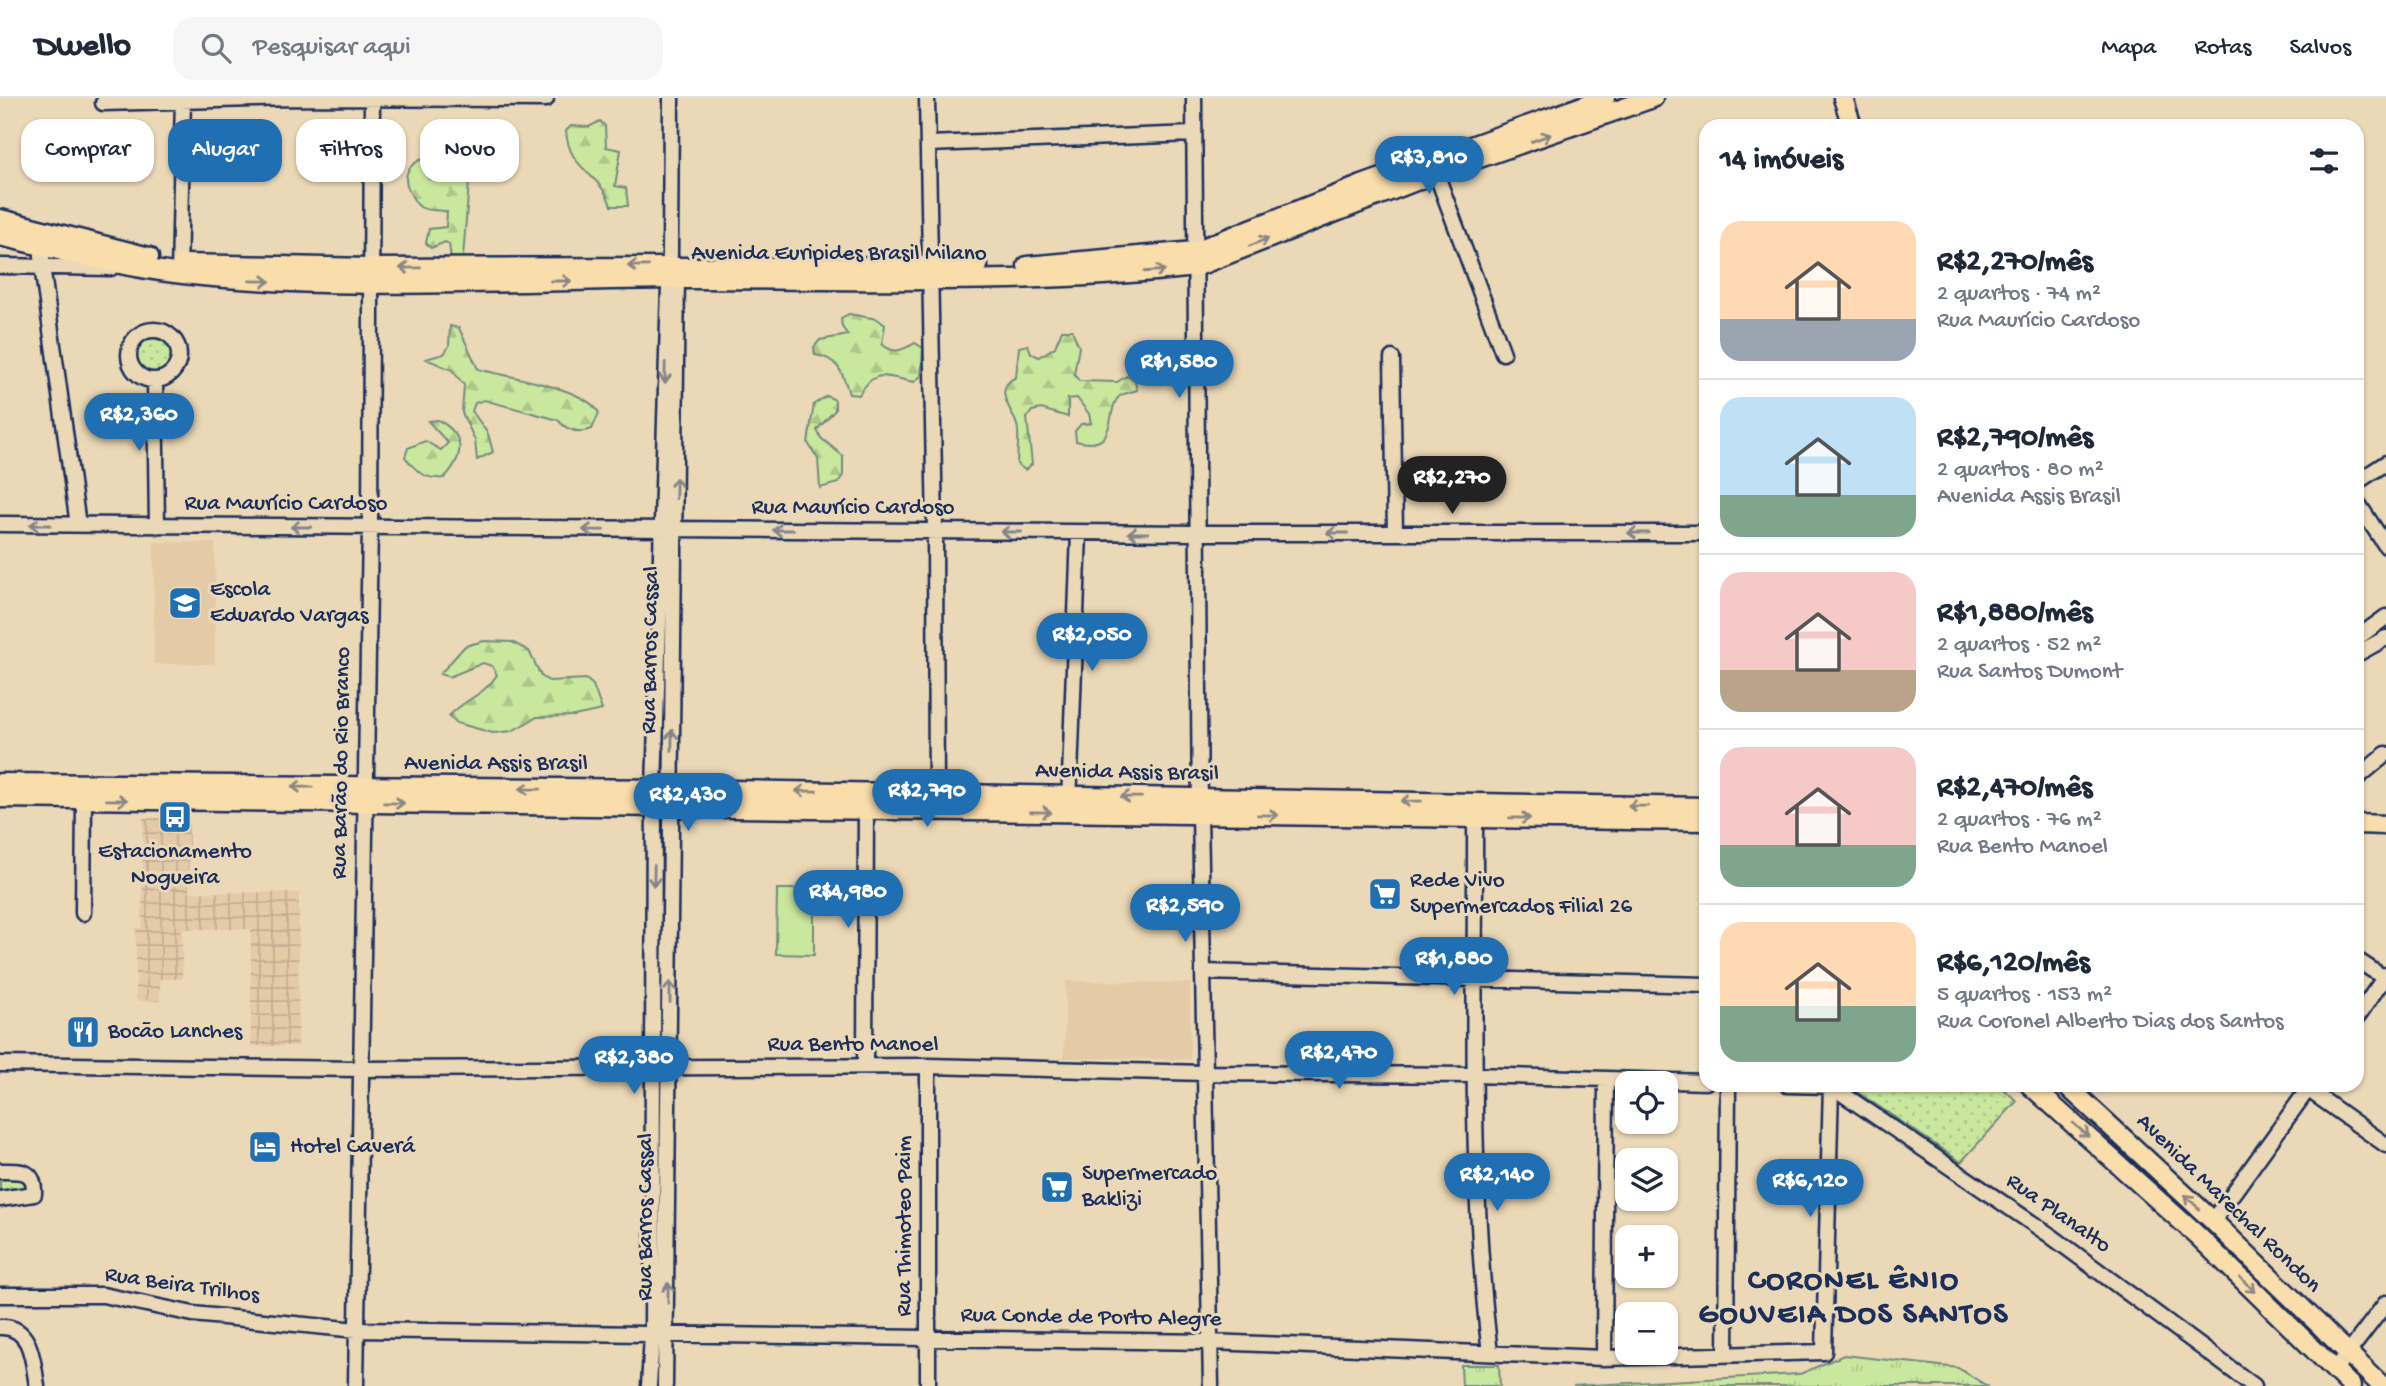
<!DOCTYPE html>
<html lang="pt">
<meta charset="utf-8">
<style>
:root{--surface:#fff;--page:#f6f6f7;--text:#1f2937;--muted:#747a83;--line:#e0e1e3;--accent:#1f6fb2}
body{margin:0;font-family:"Gochi Hand",sans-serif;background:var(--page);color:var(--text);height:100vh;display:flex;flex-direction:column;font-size:26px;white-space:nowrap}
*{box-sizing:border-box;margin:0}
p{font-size:23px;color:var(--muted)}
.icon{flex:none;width:38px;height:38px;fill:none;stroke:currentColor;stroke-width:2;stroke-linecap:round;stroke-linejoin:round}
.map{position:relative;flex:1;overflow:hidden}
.side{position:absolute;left:1699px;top:21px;width:665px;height:973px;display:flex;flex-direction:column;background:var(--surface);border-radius:21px;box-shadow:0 2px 5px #0004}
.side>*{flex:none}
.hud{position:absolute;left:21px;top:21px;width:665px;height:63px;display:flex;gap:14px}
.buttons{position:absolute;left:1615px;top:973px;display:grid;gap:14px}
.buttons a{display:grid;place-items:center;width:63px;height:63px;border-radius:14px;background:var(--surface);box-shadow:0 2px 5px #0004;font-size:35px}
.price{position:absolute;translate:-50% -60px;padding:0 16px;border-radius:24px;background:var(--accent);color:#fff;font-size:23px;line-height:46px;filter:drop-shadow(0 2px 4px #0008)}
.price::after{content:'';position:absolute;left:50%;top:42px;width:21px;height:16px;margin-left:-10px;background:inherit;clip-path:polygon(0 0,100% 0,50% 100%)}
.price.selected{background:#222;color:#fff}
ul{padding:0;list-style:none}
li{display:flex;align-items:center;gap:21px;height:175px;padding:0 21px}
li+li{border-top:2px solid var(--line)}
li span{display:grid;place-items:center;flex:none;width:196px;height:140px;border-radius:21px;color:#555}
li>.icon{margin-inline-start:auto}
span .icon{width:84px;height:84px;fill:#fffc;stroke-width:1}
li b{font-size:30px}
h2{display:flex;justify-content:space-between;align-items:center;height:84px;padding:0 21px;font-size:30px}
.chip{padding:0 24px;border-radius:21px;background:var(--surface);box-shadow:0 2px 5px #0004;font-size:24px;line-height:63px}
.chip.selected{background:var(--accent);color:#fff}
header{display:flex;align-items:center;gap:42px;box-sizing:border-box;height:98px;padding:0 35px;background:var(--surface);border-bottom:2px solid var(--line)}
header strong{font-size:33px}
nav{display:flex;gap:38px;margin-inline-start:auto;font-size:24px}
.search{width:490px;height:63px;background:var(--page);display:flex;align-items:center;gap:18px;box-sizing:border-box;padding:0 24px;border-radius:21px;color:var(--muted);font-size:26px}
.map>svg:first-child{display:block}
</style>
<header>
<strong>Dwello</strong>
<div class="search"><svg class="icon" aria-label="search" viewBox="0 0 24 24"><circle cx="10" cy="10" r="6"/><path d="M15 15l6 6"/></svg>Pesquisar aqui</div>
<nav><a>Mapa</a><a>Rotas</a><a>Salvos</a></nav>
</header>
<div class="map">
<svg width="2386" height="1288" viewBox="0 0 2386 1288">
<defs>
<pattern id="industrial-grid" width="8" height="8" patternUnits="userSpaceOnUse" patternTransform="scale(1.75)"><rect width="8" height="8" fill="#e4caa7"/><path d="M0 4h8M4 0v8" fill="none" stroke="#c3ae92"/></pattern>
<pattern id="grass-tufts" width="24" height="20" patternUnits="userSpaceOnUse" patternTransform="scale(1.75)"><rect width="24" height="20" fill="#cae79e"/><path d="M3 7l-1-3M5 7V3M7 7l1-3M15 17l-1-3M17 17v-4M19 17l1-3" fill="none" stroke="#adc68a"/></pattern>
<pattern id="forest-firs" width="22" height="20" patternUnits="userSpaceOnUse" patternTransform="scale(1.75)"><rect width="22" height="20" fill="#cae79e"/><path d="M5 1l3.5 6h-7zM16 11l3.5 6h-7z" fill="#adc68a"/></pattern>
<pattern id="park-dots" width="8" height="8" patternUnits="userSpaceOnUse" patternTransform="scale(1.75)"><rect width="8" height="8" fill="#cae79e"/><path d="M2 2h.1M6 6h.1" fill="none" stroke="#adc68a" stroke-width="1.8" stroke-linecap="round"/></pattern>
</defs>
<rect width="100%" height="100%" fill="#ebd8b6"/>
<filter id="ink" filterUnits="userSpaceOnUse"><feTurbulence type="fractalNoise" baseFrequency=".0143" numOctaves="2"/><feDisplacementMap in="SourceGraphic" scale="14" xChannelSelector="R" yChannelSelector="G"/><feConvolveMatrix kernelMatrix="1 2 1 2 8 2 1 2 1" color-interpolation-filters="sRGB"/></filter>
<g filter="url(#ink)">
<path fill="#e4caa7" d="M154 444 215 445V566H154Z
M1066 883 1190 885V961L1064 960Z"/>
<path fill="url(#industrial-grid)" d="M143 720H189V794L299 795 298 948H251V831H182V881H160V903L136 902V830H142Z"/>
<path fill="url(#grass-tufts)" stroke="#728b7e" stroke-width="2" d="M1844 1257 1958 1270 1987 1288H1573L1800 1276Z
M1461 1267H1499L1500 1288H1462Z"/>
<path fill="url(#forest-firs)" stroke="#728b7e" stroke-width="2" d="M600 23 605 28 606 49 621 52 615 88 626 90 628 108H611C601 74 569 74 566 33L571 28 589 29Z
M442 57 459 66 469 84 463 159 458 163 451 161 449 146 445 144 431 150 426 145 429 131 446 129 447 114C438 111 428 114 420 109 415 105 413 100 410 95 397 70 419 58 442 57Z
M849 216 877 221 885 227 882 246C894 257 902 252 915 245L923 250 921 278 914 284C885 279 875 269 859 297L849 296C843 276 839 260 815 257L814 249 820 242 848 237 842 229 841 220Z
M450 228 459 230 478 271C507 279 585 289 599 315L592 331C578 336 567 333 558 322L484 302 475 305 472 313 488 336 493 354 477 362 475 342 462 315 464 287 452 272 426 261 444 256 449 248Z
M1062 232H1072L1079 249 1074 276 1079 283 1117 284 1127 278 1135 283 1137 292C1132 294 1124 295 1120 298 1104 310 1121 355 1076 343L1075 333 1081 326 1091 325 1089 316 1077 300 1068 301V319L1041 311 1032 313 1027 320 1032 366 1025 372 1017 366C1017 354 1020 338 1017 327 1011 309 992 291 1016 279L1019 249 1028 247 1031 255 1039 259 1055 249Z
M827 298 835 302V312L817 332 821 340 843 358V377L838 385 820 390 818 361 808 345 814 306Z
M438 322C466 337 465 358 444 380 425 382 416 373 405 359L408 350 425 343 441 352 448 345 428 323Z
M484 543 512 544 529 553 541 578 549 583 586 581 593 587 602 612 574 618 537 619 512 633 493 635 457 625 449 618C465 601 484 597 497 577L492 568 483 565 449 579 440 576 465 548Z"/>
<path fill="url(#park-dots)" stroke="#728b7e" stroke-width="2" d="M135 257a18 18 0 1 1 36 0a18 18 0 1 1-36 0Z
M1847 987H1999L2017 1003 1961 1064Z
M0 1078H28V1095H0Z"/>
<path fill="#cae79e" stroke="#728b7e" stroke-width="2" d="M777 791H814V857L776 856Z"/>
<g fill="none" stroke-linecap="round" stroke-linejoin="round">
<defs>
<path id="minor" d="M927 0 935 433 936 706
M1194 0 1200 716 1211 1288
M103 5 293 0 546 1
M928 46 1194 36
M1436 75 1503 255
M42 141V168L78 427
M0 168 111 170
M179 176 183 0
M129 257a25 25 0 1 1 50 0a25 25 0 1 1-50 0Z
M1392 260 1395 435
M155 282 157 428
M2357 384 2386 365
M2357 404 2386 448
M0 426 1197 435H1706
M2357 540 2386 519
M2357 556 2386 540
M2357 680 2386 656
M1069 706 1079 435
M1475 712C1476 893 1468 1075 1490 1255
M83 815 84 701
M2357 862 2386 881
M1203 874 1706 887
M2357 919 2386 877
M0 966 361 971 928 968 1205 975 1474 977 1706 984
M865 968 866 703
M1787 987 1831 988
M2302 987 2386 1047
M1831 988 2051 1138 2254 1288
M0 1073C21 1073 35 1071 34 1096L0 1101
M2213 1123 2311 987
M0 1197H103L193 1216 357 1232 1210 1244 1604 1260 1824 1254 1831 987
M0 1229C32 1227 33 1264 37 1288
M1726 1257 1728 987
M1604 1260 1606 981
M2335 1272 2386 1205
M356 1288 370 429 372 0
M649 1288 652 1237 654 691 670 155 671 0
M665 1288 677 173
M928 1288V968"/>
<path id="major" d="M1843 0 1852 28
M0 121 149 159
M0 138C61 152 120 169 183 176 348 194 517 182 683 181 853 181 1026 188 1195 169L1436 75 1653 0
M183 166 370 170 978 168
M1027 168 1195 153 1362 87 1605 0
M0 685 672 691 1706 709
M0 700 1706 723
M2357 726 2386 727
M2030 987 2199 1139 2351 1288
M2066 987 2213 1123 2382 1288"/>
</defs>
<use href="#minor" stroke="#1b2f5e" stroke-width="19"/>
<use href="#major" stroke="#1b2f5e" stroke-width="23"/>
<use href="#minor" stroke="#ebd8b6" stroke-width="14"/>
<use href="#major" stroke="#f9ddab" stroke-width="18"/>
</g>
<defs><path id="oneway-shaft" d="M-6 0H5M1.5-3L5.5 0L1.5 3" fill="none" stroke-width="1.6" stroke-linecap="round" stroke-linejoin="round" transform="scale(1.75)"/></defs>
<g stroke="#8a8684">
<use href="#oneway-shaft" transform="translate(1541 40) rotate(-20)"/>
<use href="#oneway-shaft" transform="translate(1259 144) rotate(-22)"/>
<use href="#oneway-shaft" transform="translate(638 168) rotate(179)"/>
<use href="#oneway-shaft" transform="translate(410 170) rotate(179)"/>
<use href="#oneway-shaft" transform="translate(1155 173) rotate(-4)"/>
<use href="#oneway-shaft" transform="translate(260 183) rotate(1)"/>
<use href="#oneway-shaft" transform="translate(561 183)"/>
<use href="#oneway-shaft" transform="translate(302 689) rotate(-179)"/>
<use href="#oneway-shaft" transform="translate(530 691) rotate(-179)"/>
<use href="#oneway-shaft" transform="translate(806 693) rotate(-179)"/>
<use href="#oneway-shaft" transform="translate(1131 699) rotate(-179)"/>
<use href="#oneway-shaft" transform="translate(117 702) rotate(1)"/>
<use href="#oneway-shaft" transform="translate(1411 703) rotate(-179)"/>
<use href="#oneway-shaft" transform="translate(394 705) rotate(1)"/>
<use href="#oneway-shaft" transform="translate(1638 708) rotate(-179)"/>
<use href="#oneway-shaft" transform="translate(1041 714) rotate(1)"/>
<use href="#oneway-shaft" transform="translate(1268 717) rotate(1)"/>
<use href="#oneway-shaft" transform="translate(1520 720) rotate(1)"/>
<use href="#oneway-shaft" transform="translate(2081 1032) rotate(42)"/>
<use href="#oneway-shaft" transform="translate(2192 1104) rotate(-137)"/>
<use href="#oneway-shaft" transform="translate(2248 1187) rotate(44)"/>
</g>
<g stroke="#83848a">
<use href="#oneway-shaft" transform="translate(665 275) rotate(91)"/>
<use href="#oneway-shaft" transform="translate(676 390) rotate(-89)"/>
<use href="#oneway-shaft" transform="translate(40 427) rotate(-180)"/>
<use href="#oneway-shaft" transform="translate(301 429) rotate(-180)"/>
<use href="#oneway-shaft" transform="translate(593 432) rotate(-179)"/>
<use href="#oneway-shaft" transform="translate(783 432) rotate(-180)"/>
<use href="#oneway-shaft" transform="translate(1011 434) rotate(-180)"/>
<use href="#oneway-shaft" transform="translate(1138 435) rotate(-180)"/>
<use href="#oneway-shaft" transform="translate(1337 435) rotate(-180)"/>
<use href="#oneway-shaft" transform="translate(1638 435) rotate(180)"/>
<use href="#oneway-shaft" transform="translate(672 642) rotate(-89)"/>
<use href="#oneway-shaft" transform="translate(654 778) rotate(91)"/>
<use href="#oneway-shaft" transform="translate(670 894) rotate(-90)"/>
<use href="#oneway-shaft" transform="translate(668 1195) rotate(-90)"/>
</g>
</g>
<defs>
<symbol id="school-square" viewBox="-11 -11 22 22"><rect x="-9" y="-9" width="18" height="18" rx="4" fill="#1f6fb2" stroke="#ebd8b6"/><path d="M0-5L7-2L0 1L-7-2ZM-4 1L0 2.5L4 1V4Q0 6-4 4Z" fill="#fff"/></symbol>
<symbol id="bus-square" viewBox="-11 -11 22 22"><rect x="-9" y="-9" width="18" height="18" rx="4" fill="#1f6fb2" stroke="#ebd8b6"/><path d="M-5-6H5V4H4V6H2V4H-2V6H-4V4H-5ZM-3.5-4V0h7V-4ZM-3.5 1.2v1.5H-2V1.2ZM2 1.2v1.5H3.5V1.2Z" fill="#fff"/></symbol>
<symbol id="supermarket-square" viewBox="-11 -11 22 22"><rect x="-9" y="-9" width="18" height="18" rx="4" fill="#1f6fb2" stroke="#ebd8b6"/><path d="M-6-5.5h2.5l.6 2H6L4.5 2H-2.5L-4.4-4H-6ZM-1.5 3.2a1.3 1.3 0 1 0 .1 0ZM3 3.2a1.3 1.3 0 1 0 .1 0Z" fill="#fff"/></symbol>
<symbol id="restaurant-square" viewBox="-11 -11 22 22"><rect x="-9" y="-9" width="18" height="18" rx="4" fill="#1f6fb2" stroke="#ebd8b6"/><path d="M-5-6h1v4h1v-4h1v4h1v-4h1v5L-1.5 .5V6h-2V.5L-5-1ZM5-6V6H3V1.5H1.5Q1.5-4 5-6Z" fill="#fff"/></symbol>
<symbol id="hotel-square" viewBox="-11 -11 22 22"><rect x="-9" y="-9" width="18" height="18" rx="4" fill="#1f6fb2" stroke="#ebd8b6"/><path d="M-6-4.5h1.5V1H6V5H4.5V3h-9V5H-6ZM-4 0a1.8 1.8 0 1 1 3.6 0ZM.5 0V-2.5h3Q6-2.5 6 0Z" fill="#fff"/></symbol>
</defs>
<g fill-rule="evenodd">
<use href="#school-square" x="166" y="486" width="38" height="38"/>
<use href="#bus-square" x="156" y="700" width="38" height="38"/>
<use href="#supermarket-square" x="1366" y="777" width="38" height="38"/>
<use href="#restaurant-square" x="64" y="915" width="38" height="38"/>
<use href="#hotel-square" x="246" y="1030" width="38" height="38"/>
<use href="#supermarket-square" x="1038" y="1070" width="38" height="38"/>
</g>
<g text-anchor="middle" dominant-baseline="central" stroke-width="6" stroke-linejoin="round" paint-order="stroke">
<g font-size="23" fill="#1b2f5e" stroke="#ebd8b6">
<text x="839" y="156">Avenida Euripides Brasil Milano</text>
<text x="286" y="406">Rua Maurício Cardoso</text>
<text x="853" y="410">Rua Maurício Cardoso</text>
<text transform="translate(651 552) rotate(-89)">Rua Barros Cassal</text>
<text transform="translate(342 665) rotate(-89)">Rua Barão do Rio Branco</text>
<text x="496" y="666">Avenida Assis Brasil</text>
<text transform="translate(1127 675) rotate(1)">Avenida Assis Brasil</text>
<text x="853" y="947">Rua Bento Manoel</text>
<text transform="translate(2228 1106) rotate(44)">Avenida Marechal Rondon</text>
<text transform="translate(2058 1116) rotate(35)">Rua Planalto</text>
<text transform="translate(646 1119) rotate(-90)">Rua Barros Cassal</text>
<text transform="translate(905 1128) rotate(-90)">Rua Thimoteo Paim</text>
<text transform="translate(182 1188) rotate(8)">Rua Beira Trilhos</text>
<text transform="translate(1091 1220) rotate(1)">Rua Conde de Porto Alegre</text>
</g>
<g font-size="23" fill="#1b2f5e" stroke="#ebd8b6" text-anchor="start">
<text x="210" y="492">Escola<tspan x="210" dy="26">Eduardo Vargas</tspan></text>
<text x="175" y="754" text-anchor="middle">Estacionamento<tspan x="175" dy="26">Nogueira</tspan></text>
<text x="1410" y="783">Rede Vivo<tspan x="1410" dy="26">Supermercados Filial 26</tspan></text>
<text x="108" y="934">Bocão Lanches</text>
<text x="290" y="1049">Hotel Caverá</text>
<text x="1082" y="1076">Supermercado<tspan x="1082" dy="26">Baklizi</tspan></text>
</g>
<g font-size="30" font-weight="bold" letter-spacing="2" fill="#1b2f5e" stroke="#ebd8b6">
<text x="1854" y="1184">CORONEL ÊNIO<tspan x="1854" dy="34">GOUVEIA DOS SANTOS</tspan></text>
</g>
</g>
</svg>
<div class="buttons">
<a><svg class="icon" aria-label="locate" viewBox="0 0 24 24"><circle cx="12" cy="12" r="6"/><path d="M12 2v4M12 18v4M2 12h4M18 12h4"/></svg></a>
<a><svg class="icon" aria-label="layers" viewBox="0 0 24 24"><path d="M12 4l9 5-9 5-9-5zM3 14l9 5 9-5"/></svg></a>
<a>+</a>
<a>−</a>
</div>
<b class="price" style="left:1429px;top:98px">R$3,810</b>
<b class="price" style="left:1179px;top:302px">R$1,580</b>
<b class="price" style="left:139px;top:355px">R$2,360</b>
<b class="price selected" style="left:1452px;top:418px">R$2,270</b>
<b class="price" style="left:1092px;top:575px">R$2,050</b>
<b class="price" style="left:927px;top:731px">R$2,790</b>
<b class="price" style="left:688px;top:735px">R$2,430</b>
<b class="price" style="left:848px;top:832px">R$4,980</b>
<b class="price" style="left:1185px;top:846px">R$2,590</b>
<b class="price" style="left:1454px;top:899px">R$1,880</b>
<b class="price" style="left:1339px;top:993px">R$2,470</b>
<b class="price" style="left:634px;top:998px">R$2,380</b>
<b class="price" style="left:1497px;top:1115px">R$2,140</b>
<b class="price" style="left:1810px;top:1121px">R$6,120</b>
<div class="hud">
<a class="chip">Comprar</a>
<a class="chip selected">Alugar</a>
<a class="chip">Filtros</a>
<a class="chip">Novo</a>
</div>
<section class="side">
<h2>14 imóveis<svg class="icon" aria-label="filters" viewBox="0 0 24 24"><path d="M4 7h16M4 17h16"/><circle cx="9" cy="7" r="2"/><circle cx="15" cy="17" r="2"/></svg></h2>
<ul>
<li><span style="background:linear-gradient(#ffd9b3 70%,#9aa5b1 0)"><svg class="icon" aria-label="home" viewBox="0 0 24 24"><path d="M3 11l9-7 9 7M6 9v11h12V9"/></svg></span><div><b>R$2,270/mês</b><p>2 quartos · 74 m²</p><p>Rua Maurício Cardoso</p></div></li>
<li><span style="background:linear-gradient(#bfe0f5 70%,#7fa58c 0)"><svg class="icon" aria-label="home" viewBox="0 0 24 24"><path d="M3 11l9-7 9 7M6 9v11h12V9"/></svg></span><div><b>R$2,790/mês</b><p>2 quartos · 80 m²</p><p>Avenida Assis Brasil</p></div></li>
<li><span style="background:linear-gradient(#f6c9c9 70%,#b9a48a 0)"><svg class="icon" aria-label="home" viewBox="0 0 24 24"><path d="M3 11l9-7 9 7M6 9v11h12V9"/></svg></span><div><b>R$1,880/mês</b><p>2 quartos · 52 m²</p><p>Rua Santos Dumont</p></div></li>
<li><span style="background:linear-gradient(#f6c9c9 70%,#7fa58c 0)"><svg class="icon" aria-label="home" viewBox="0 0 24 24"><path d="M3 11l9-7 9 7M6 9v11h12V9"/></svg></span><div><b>R$2,470/mês</b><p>2 quartos · 76 m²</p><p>Rua Bento Manoel</p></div></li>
<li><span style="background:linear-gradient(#ffd9b3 60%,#7fa58c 0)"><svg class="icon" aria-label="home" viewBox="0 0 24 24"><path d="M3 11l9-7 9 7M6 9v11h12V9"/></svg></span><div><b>R$6,120/mês</b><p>5 quartos · 153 m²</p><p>Rua Coronel Alberto Dias dos Santos</p></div></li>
</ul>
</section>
</div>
